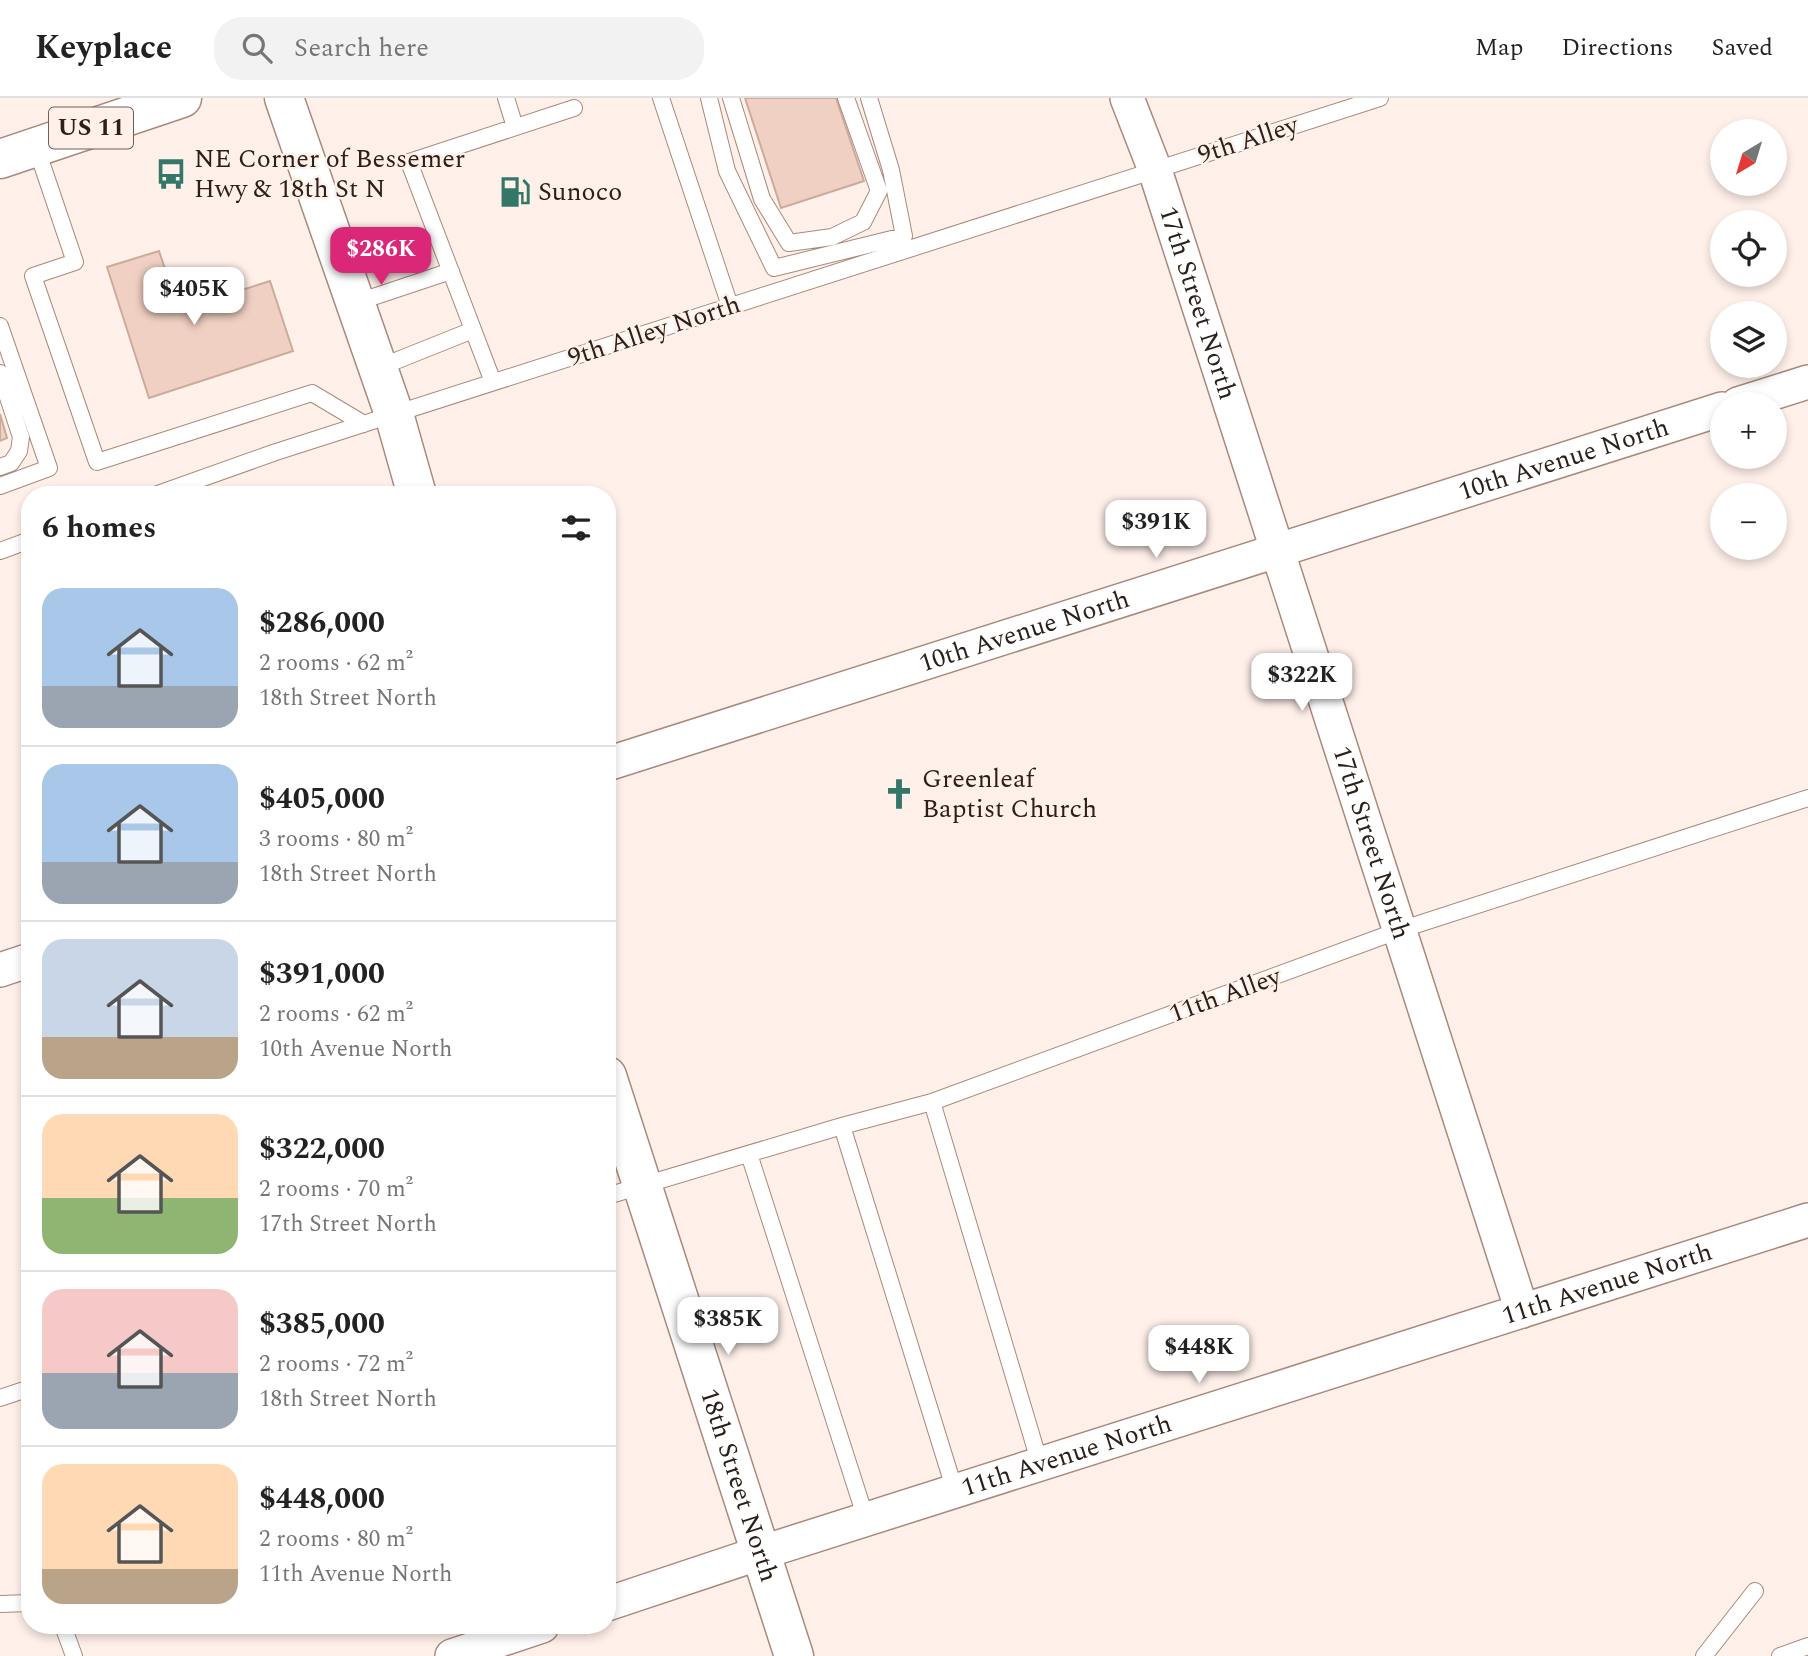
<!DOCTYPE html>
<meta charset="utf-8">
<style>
:root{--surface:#fff;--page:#f2f2f2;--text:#222;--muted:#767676;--line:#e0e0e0;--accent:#db2777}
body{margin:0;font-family:Spectral,serif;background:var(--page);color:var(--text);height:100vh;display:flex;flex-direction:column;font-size:26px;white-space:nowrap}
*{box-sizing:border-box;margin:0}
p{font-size:23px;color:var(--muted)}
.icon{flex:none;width:38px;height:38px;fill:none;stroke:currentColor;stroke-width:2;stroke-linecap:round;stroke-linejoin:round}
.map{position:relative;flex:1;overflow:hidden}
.drawer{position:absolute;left:21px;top:388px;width:595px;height:1148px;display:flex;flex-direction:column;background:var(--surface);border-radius:28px;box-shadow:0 4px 10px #0003}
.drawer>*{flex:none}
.needle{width:46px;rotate:218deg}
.controls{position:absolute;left:1710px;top:21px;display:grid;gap:14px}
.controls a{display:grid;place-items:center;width:77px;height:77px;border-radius:50%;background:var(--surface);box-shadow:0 4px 10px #0003;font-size:35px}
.price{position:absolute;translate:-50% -60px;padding:0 16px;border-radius:14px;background:#fff;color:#222;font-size:23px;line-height:46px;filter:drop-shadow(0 2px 4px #0008)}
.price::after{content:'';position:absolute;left:50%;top:42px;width:21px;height:16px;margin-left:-10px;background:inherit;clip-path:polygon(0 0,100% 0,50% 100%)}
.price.active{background:var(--accent);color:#fff}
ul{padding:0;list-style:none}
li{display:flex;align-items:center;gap:21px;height:175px;padding:0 21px}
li+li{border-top:2px solid var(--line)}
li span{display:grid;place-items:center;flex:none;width:196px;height:140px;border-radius:21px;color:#555}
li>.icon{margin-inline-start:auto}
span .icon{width:84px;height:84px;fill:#fffc;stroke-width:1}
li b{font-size:30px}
h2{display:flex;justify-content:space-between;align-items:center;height:84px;padding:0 21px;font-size:30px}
header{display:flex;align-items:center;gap:42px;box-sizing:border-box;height:98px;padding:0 35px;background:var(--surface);border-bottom:2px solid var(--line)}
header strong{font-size:33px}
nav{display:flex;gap:38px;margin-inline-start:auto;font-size:24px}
.search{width:490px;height:63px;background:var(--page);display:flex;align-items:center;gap:18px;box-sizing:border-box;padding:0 24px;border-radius:28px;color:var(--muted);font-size:26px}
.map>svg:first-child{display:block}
</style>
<header>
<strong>Keyplace</strong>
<div class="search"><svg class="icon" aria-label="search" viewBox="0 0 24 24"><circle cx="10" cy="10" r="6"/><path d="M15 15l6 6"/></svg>Search here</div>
<nav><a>Map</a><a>Directions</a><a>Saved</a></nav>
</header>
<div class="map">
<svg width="1808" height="1558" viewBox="0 0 1808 1558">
<rect width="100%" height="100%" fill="#fff0ea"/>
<path fill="#f0d0c2" stroke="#ccab9c" stroke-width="2" d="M745 0H836L864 83 781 110Z
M159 153 179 212 270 183 293 253 149 300 107 169Z
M0 316 7 340 0 343Z"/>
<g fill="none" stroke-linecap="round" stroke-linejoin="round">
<defs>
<path id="service" d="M506 0 515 29
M661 0 730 208
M709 0 727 73 774 170 904 138 891 72 869 0
M731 0 762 101 789 145 832 139 863 124 879 93 846 0
M36 49 75 164 33 178 97 364 312 295 364 326
M355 205 451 173
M0 228 49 370 0 388
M378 270 473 232
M0 275 21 339 19 353 11 365 0 369
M493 284 409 64 574 10
M155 397 276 354 1380 0
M0 453 30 442
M932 1004 1040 1366
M842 1028 955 1393
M749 1056 866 1421
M607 1098 842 1028 932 1004 1400 832 1808 700
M0 1300 30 1290
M0 1506 30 1505
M63 1528 74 1558
M1704 1558 1755 1493
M1780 1558 1808 1548"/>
<g id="minor">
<path id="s1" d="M1127 0 1155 72 1522 1213"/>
<path d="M1738 306 1808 284"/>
<path id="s2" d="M607 666 1722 311"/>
<path d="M0 872 30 862"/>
<path id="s3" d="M607 1506 760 1455 1808 1122"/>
<path d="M452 1558 542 1528"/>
</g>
<g id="secondary">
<path d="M284 0 394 316 417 397"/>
<path id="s4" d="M607 978 794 1558"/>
</g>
<path id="primary" d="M0 61 182 0"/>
</defs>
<use href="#service" stroke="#aa897b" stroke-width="18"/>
<use href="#minor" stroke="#aa897b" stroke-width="36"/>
<use href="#secondary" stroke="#aa897b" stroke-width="41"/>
<use href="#primary" stroke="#aa897b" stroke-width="41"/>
<use href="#service" stroke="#fff" stroke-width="16"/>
<use href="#minor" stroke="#fff" stroke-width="33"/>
<use href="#secondary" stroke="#fff" stroke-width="38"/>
<use href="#primary" stroke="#fff" stroke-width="38"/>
</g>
<defs>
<symbol id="bus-bare" viewBox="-9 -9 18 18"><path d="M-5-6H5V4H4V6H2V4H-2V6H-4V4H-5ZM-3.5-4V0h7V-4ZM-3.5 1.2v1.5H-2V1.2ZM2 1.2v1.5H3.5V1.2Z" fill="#347769" stroke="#fff0ea" stroke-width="2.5" paint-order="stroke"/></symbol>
<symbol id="fuel-bare" viewBox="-9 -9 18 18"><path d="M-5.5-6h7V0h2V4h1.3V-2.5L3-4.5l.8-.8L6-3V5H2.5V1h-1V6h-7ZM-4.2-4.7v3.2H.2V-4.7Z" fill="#347769" stroke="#fff0ea" stroke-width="2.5" paint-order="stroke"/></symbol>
<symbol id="church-bare" viewBox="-9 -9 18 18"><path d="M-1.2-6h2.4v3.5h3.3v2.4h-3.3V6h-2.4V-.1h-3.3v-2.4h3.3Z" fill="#347769" stroke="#fff0ea" stroke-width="2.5" paint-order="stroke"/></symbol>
</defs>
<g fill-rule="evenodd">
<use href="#bus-bare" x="149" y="54" width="44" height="44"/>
<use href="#fuel-bare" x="493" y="72" width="44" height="44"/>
<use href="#church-bare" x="877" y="674" width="44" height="44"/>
</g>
<g text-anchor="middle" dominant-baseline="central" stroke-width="5" stroke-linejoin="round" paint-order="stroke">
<rect fill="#fff0ea" stroke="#6b5e58" stroke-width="2" x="49" y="9.5" width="84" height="41" rx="5"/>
<g font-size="24" font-weight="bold" fill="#2c201a">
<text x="91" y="30">US 11</text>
</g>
<g font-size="26" fill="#2c201a" stroke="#fff0ea">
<text transform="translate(1248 42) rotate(-18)">9th Alley</text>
<text stroke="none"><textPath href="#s1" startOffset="217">17th Street North</textPath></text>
<text transform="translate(654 233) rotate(-18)">9th Alley North</text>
<text stroke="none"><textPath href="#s2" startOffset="1004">10th Avenue North</textPath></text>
<text stroke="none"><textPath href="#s2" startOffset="438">10th Avenue North</textPath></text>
<text stroke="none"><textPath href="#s1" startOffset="784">17th Street North</textPath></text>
<text transform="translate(1225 897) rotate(-20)">11th Alley</text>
<text stroke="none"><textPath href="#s3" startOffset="1050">11th Avenue North</textPath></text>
<text stroke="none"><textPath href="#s3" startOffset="483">11th Avenue North</textPath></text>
<text stroke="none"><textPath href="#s4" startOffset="430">18th Street North</textPath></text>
</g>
<g font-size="26" fill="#2c201a" stroke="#fff0ea" text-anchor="start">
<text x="194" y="61">NE Corner of Bessemer<tspan x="194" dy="30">Hwy &amp; 18th St N</tspan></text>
<text x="538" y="94">Sunoco</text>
<text x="922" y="681">Greenleaf<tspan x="922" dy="30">Baptist Church</tspan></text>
</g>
</g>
</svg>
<div class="controls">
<a><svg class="needle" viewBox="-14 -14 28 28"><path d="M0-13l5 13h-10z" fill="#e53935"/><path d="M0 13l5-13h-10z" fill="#767676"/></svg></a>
<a><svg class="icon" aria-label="locate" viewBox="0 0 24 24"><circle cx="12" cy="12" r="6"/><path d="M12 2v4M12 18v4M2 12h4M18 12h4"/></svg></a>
<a><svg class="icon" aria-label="layers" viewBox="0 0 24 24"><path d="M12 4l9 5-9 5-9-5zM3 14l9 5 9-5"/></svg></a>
<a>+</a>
<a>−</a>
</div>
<b class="price active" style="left:381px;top:189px">$286K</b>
<b class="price" style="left:194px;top:229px">$405K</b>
<b class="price" style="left:1156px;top:462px">$391K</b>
<b class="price" style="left:1302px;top:615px">$322K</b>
<b class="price" style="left:728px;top:1259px">$385K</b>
<b class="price" style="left:1199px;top:1287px">$448K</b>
<section class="drawer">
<h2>6 homes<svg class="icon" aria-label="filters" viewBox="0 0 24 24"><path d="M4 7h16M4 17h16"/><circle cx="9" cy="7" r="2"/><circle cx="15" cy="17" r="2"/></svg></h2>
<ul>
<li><span style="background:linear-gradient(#a9c7e8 70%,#9aa5b1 0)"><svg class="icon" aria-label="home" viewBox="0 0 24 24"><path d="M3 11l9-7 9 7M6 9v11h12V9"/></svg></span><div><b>$286,000</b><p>2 rooms · 62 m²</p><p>18th Street North</p></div></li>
<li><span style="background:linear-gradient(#a9c7e8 70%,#9aa5b1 0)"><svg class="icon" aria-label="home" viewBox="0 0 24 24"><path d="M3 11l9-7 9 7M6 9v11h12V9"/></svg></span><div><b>$405,000</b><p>3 rooms · 80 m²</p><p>18th Street North</p></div></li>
<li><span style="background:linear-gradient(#c9d6e8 70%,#b9a48a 0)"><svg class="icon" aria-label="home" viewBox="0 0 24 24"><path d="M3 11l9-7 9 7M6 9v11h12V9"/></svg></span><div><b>$391,000</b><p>2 rooms · 62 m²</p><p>10th Avenue North</p></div></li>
<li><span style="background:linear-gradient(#ffd9b3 60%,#8fb573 0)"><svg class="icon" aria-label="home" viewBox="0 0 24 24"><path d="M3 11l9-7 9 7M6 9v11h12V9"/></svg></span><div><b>$322,000</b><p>2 rooms · 70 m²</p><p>17th Street North</p></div></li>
<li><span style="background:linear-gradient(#f6c9c9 60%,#9aa5b1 0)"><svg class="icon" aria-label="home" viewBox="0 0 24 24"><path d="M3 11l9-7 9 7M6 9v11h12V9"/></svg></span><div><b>$385,000</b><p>2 rooms · 72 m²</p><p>18th Street North</p></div></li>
<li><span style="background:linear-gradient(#ffd9b3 75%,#b9a48a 0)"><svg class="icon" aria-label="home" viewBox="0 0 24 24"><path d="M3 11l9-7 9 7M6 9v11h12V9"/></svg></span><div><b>$448,000</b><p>2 rooms · 80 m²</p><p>11th Avenue North</p></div></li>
</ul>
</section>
</div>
